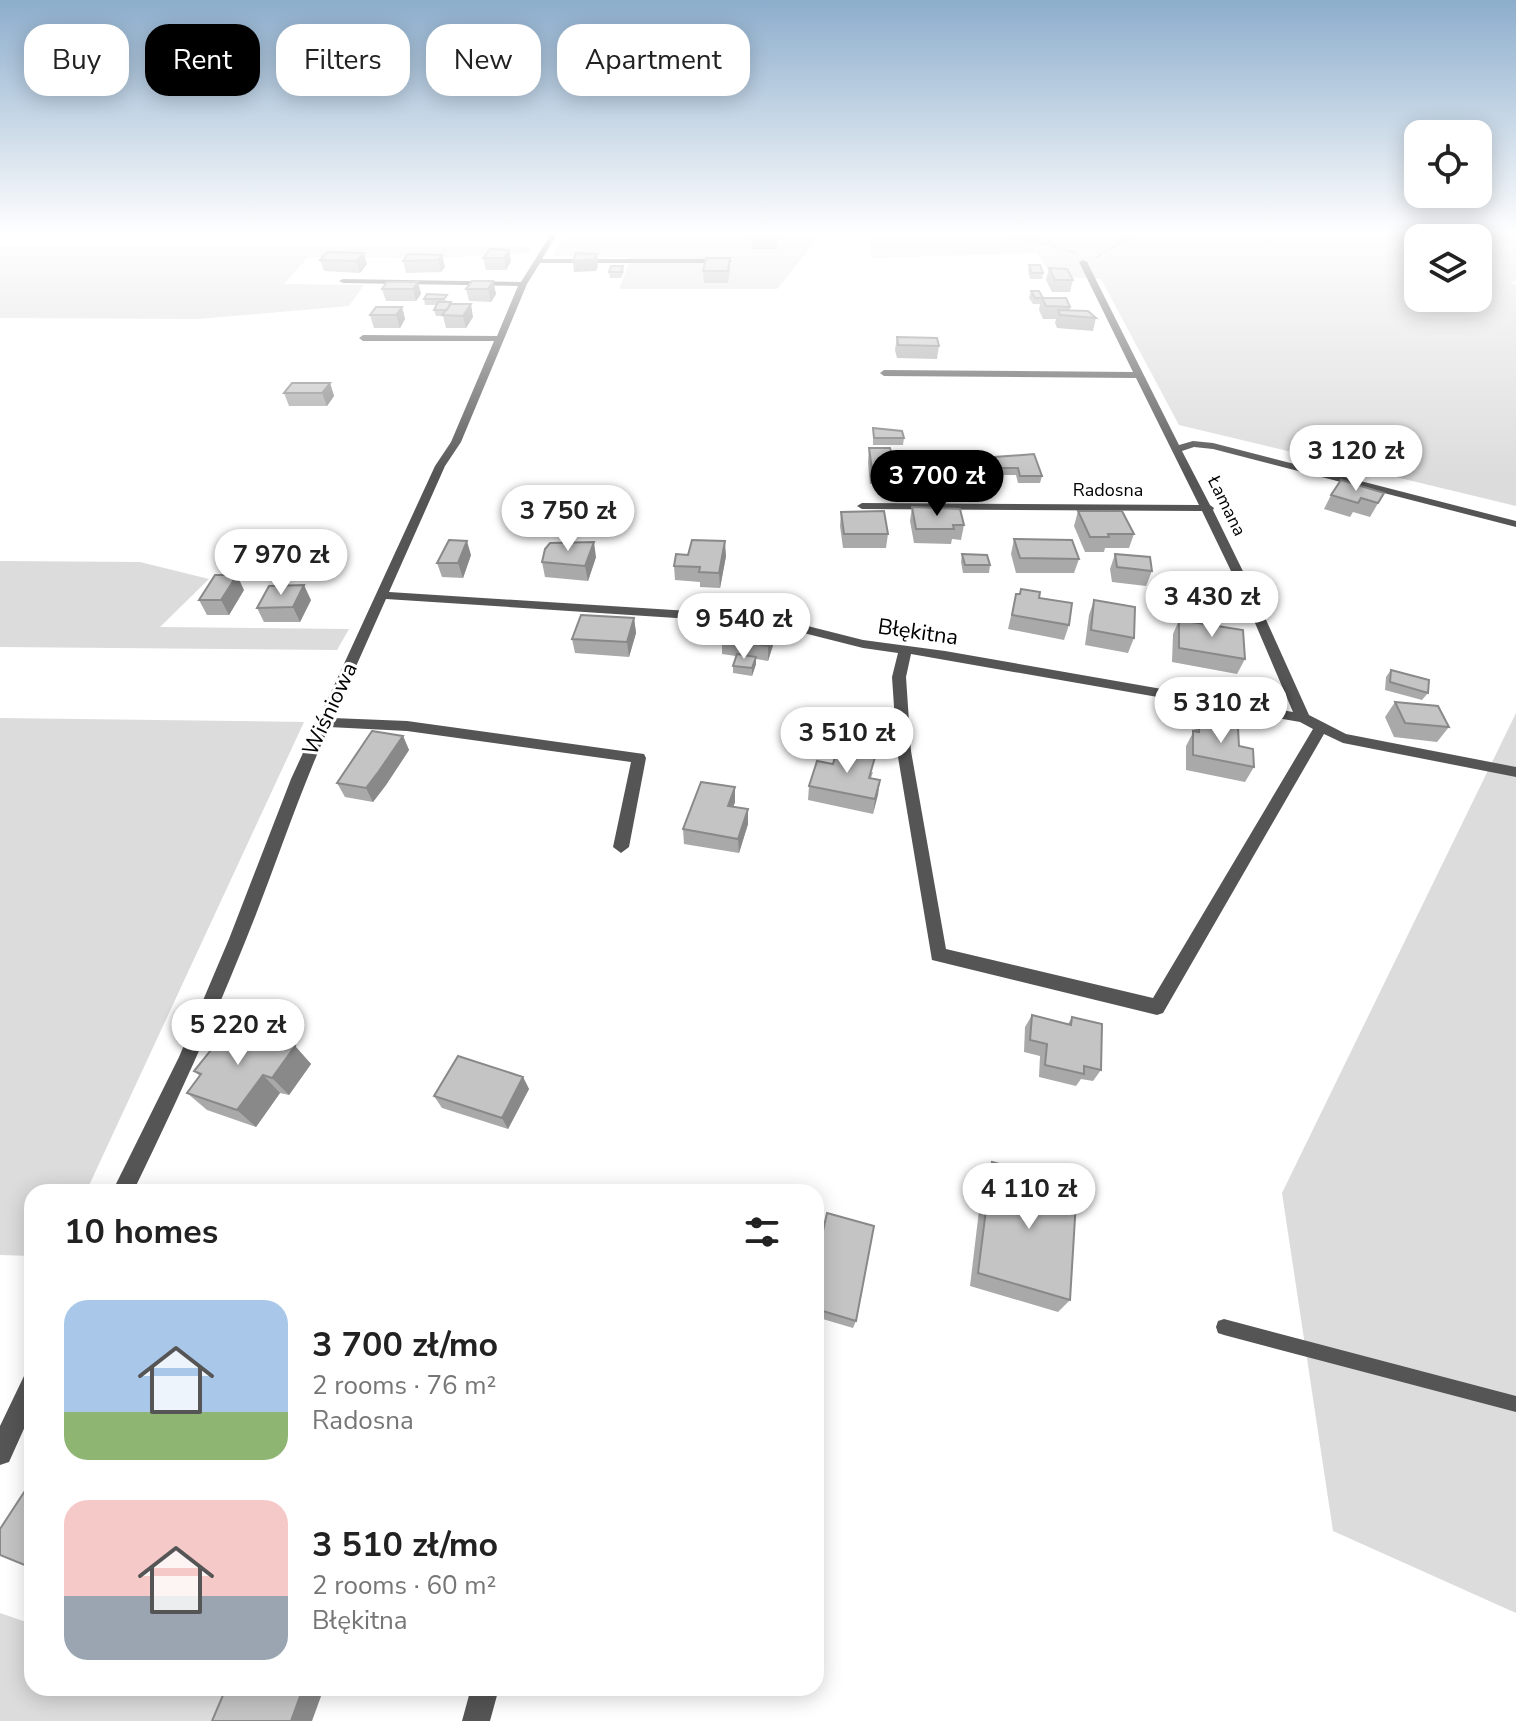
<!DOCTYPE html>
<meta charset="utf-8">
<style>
:root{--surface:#fff;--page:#f6f6f6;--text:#222;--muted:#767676;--accent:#000}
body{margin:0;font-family:"Nunito Sans",sans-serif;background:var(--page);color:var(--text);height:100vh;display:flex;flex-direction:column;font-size:30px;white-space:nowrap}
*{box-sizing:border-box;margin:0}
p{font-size:26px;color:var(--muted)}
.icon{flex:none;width:44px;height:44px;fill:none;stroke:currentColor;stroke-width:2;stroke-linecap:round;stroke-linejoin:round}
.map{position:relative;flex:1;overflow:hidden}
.side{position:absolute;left:24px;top:1184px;width:800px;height:512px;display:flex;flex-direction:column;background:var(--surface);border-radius:24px;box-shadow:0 4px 20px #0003}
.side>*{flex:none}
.top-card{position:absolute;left:24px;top:24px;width:800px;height:72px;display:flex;gap:16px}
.tools{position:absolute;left:1404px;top:120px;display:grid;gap:16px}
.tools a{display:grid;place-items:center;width:88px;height:88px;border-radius:16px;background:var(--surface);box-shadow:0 4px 20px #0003;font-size:40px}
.price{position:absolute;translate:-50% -68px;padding:0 18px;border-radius:28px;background:#fff;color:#222;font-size:26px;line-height:52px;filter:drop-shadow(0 2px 4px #0008)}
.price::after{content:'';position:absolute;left:50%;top:48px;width:24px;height:18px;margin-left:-12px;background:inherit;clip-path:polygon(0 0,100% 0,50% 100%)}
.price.on{background:var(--accent);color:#fff}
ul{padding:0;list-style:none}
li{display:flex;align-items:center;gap:24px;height:200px;padding:0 40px}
li span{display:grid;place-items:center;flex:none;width:224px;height:160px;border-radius:24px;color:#555}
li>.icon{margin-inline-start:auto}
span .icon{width:96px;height:96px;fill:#fffc;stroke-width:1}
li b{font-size:34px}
h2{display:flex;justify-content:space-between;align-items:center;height:96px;padding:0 40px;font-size:34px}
.pill{padding:0 28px;border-radius:24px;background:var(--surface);box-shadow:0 4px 20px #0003;font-size:28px;line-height:72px}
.pill.on{background:var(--accent);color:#fff}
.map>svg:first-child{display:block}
</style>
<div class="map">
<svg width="1516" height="1721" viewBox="0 0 1516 1721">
<rect width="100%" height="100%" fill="#fff"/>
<path fill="#dcdcdc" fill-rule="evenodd" d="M567 234H1516V281L1510 282 1516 285V506L1179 425 1101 279 1052 276 1037 253 872 258 868 237 818 238 777 289H619L631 257 552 256ZM1418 238H1478V298H1418Z
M0 246H530V253L437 258 308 257 284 284 364 285 349 306 198 319 0 318Z
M0 561 140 562 209 579 160 627 349 629 337 650 0 647Z
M1516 713V1613L1333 1531 1282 1193Z
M0 718 304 722 86 1192H32V1256L0 1255Z
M0 1613 32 1624V1688H215L237 1696 227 1721H0Z"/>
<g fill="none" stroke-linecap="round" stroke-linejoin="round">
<path stroke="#777" stroke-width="2" stroke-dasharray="1 2" stroke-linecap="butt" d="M1012 234 1076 253
M1480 234 1516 242
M1097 257 1133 234"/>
<path fill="#555" fill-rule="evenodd" d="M1224 1319 1516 1396V1412L1224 1335 1218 1333 1216 1327 1218 1321Z"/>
<path fill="#555" fill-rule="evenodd" d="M551 234H557L542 259H728L732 261 728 263H540L527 284 461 442 445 466 389 592 768 616 863 640 945 651 1293 712 1246 602 1202 511 862 509 857 506 862 503 1199 505 1136 378 884 376 880 373 884 370 1133 372 1079 262 1083 260 1087 262 1179 445 1193 441 1213 443 1516 521V527L1213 449 1194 447 1182 451 1210 505 1214 508 1213 510 1258 602 1309 715 1346 734 1516 767V777L1343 743 1324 734 1163 1013 1157 1015 932 960 897 751 892 677 898 653 863 648 768 624 386 599 333 718 407 721 644 754 646 758 629 847 621 853 613 847 631 762 407 731 329 727C297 798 274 871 245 942 211 1027 173 1110 133 1192H112L179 1057 229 939 291 779 435 466 451 442 494 341H363L359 338 363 335 497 336 518 286 343 283 339 281 343 279 521 282ZM911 654 1300 722 1313 729 1153 998 946 949 911 751 906 677Z
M32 1372V1411L9 1462 0 1465V1426L24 1376Z
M471 1688H499L490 1721H462Z"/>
</g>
<path fill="#a9a9a9" d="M752 234H777V249H752Z
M509 250 511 261 506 270H486L483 258Z
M327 252 367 264 360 273 324 271 320 260Z
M442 255 445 267 441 272 406 273 403 261Z
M730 258V270L728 283H704L703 271Z
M1029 265 1043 273 1042 279H1030L1028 271Z
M623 266 624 272 621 278H610L609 272Z
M1049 268 1073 280 1070 292H1052L1046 280Z
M493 281 496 294 491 302 469 301 466 289Z
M418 282 421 294 416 301H386L382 289Z
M1031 291 1042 298 1070 307V311L1096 318 1093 331 1057 328 1055 323 1056 319H1043L1039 310 1040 304H1033L1029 298Z
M427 294 448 301 447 302 473 317 466 328H446L443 316H436L434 310 436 305H425L424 299Z
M402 307 405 319 400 328H374L370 315Z
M897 337 939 346 937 359 897 358 895 350Z
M330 383 334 396 327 406H289L284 393Z
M873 428 904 438 903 445H873Z
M869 448 891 452 900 466 898 480H882V484H870L868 462Z
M930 455 964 470 961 484H931L928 469Z
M995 457 1042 476 1040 483H1018L1016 475H997L994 464Z
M1384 493 1370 517 1353 512 1350 517 1324 509 1331 495Z
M912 507 964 525 961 540 952 539 951 544 914 543 910 521Z
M1078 511 1134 534 1129 548H1105L1104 552H1085L1074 526Z
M841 512 888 534 886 548H843L840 526Z
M1014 539 1079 559 1074 573H1016L1011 554Z
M962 554 990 565 989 573H963L961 562Z
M1115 554 1152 571 1146 586 1112 582 1110 569Z
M471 555 463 578 442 577 437 563Z
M726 556 720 588 700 587V582L675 580 674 566Z
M596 557 588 581 545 577 542 562Z
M1162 582 1183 596 1180 603 1160 600 1159 590Z
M244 590 229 615H207L199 600Z
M1016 594 1039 598 1069 625 1064 640 1008 629Z
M311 600 300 622H264L257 608Z
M1094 600 1134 638 1128 653 1085 645 1089 615Z
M634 618 636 633 629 657 575 653 572 639Z
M1179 620 1245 659 1237 674 1172 662 1173 634Z
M775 639 768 661 756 659V664L752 676 733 673V666L736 656 722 654V640Z
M1391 670 1428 693 1422 700 1385 690 1386 677Z
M1395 702 1449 727 1437 742 1394 737 1385 717Z
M1199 721 1239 746 1254 767 1245 782 1186 770V746Z
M403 736 409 750 386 785 373 802 345 797 337 783Z
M873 772 871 778 880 780 873 814 808 800 809 786Z
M735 787V802L733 807 748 809V824L739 853 684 844 683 829Z
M1032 1015 1068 1024 1072 1017 1101 1070 1093 1081 1081 1079 1076 1086 1039 1077 1040 1056 1024 1052 1025 1027Z
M230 1038 295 1046 311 1064 289 1095 280 1093 256 1127 207 1110 187 1093 200 1076 194 1071Z
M523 1077 529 1089 508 1129 442 1108 434 1096Z
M992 1162 1070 1300 1058 1312 970 1286 983 1177Z
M816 1262 856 1321 853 1328 816 1317Z"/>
<path fill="#898989" d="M509 250 511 261 506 270 504 258Z
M364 253 367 264 360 273 356 261Z
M597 254 598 266 596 271 574 272 573 261Z
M442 255 445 267 441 272 438 260Z
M493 281 496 294 491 302 488 289Z
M418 282 421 294 416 301 413 289Z
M471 304 473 317 466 328 463 316Z
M402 307 405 319 400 328 396 315Z
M330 383 334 396 327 406 322 393Z
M467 541 471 555 463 578 458 563Z
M725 541 726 556 720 588 719 573Z
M594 542 596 557 588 581 585 566Z
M237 575 244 590 229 615 221 600Z
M304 585 311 600 300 622 293 607Z
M634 618 636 633 629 657 627 642Z
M775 624V639L768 661V646Z
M756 657V664L752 676V668Z
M403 736 409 750 386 785 373 802 366 788Z
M880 780 878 795 873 814 875 799Z
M735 787V802L729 820 728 806Z
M748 809V824L739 853 738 839Z
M295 1046 311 1064 289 1095 272 1078Z
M263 1075 280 1093 256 1127 237 1110Z
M523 1077 529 1089 508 1129 502 1118Z
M303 1688H324L312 1721H291Z"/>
<path fill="#c4c4c4" stroke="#898989" stroke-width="2" d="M752 234H777V237H752Z
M490 249 509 250 504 258H483Z
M327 252 364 253 356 261 320 260Z
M576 253 597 254 594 259 573 261Z
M408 254 442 255 438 260 403 261Z
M706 258H730L728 271H703Z
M1029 265H1040L1043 273H1032Z
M611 266H623L621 272H609Z
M1049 268 1067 269 1073 280H1055Z
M472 281H493L488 289H466Z
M387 282H418L413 289H382Z
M1031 291H1039L1043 298H1035Z
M427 294 447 295 444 299H424Z
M1042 298H1066L1070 307 1046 306Z
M438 302H451L447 310H434Z
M451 304H471L463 316 442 315Z
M376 307H402L396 315H370Z
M1058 310 1088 311 1096 318 1060 315Z
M897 337 937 338 939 346 898 345Z
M292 383H330L322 393H284Z
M873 428 902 431 904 438H874Z
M869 448H890L891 452H898L900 466H883V470H872Z
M1034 454 1042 476H1020L1018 468H999L995 457Z
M930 455H959L964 470H933Z
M1341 480 1384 493 1378 503 1361 498 1358 503 1331 495Z
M912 507 960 509 964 525H953L954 529H916Z
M884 511 888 534H844L841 512Z
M1078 511H1122L1134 534H1108L1109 537H1090Z
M1014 539 1072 540 1079 559 1020 558Z
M449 540 467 541 458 563H437Z
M692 540 725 541 719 573 699 572 700 567 674 566 676 554 688 555Z
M594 542 585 566 542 562 545 549 550 543Z
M962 554 987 555 990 565H965Z
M1115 554 1150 557 1152 571 1117 567Z
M215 575H237L221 600H199Z
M1162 582 1183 585V596L1162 593Z
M304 585 293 607 257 608 269 586Z
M1021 589 1040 592 1039 598 1072 603 1069 625 1012 615 1016 594H1020Z
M1094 600 1135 607 1134 638 1091 630Z
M581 615 634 618 627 642 572 639Z
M730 618 775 624 768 646 722 640Z
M1179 620 1243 630 1245 659 1179 648Z
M737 654 756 657 752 668 733 666Z
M1391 670 1429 680 1428 693 1390 682Z
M1395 702 1438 706 1449 727 1405 723Z
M1199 721 1238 728 1239 746 1253 749 1254 767 1193 755V731L1199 732Z
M372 731 403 736 379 771 366 788 337 783Z
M837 750 875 757 869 778 880 780 875 799 809 786 817 761 833 764Z
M701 782 735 787 728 806 748 809 738 839 683 829Z
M1032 1015 1071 1025 1072 1017 1102 1024 1101 1070 1084 1066V1074L1045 1065 1047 1044 1030 1040Z
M237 1027 295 1046 272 1078 263 1075 237 1110 187 1093 201 1074 194 1071 223 1035 230 1038Z
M458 1056 523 1077 502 1118 434 1096Z
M992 1162 1077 1185 1070 1300 978 1273Z
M827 1213 874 1226 856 1321 816 1309V1262Z
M32 1480V1568L0 1555V1529Z
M226 1688H303L291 1721H212Z"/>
<linearGradient id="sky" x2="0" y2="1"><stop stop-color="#8cadcc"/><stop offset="0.49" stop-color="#fff"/><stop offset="1" stop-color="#fff" stop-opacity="0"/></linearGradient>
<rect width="1516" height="475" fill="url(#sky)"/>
<g text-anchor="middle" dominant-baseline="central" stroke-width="6" stroke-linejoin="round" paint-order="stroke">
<g font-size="18" fill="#000" stroke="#fff">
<text x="1108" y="490">Radosna</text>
<text transform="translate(1227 506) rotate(64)">Łamana</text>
</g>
<g font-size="22" fill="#000" stroke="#fff">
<text transform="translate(918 632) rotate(8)">Błękitna</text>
<text transform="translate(330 709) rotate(-65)">Wiśniowa</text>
</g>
</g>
</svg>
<div class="tools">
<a><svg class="icon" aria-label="locate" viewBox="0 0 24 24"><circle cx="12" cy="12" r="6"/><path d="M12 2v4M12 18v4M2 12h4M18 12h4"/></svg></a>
<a><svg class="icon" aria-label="layers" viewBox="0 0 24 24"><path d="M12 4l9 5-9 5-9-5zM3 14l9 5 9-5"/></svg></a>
</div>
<b class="price" style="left:1356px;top:493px">3 120 zł</b>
<b class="price on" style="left:937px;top:518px">3 700 zł</b>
<b class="price" style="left:568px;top:553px">3 750 zł</b>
<b class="price" style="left:281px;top:597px">7 970 zł</b>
<b class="price" style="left:1212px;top:639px">3 430 zł</b>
<b class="price" style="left:744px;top:661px">9 540 zł</b>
<b class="price" style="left:1221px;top:745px">5 310 zł</b>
<b class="price" style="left:847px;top:775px">3 510 zł</b>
<b class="price" style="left:238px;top:1067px">5 220 zł</b>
<b class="price" style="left:1029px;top:1231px">4 110 zł</b>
<div class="top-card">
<a class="pill">Buy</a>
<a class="pill on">Rent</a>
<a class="pill">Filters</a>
<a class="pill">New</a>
<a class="pill">Apartment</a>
</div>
<section class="side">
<h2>10 homes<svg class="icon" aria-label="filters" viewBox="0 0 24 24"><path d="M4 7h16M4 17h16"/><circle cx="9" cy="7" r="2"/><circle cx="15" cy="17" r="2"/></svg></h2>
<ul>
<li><span style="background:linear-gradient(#a9c7e8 70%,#8fb573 0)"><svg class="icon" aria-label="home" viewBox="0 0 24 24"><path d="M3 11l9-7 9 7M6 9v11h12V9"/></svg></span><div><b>3 700 zł/mo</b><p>2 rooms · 76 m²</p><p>Radosna</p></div></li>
<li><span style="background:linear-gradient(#f6c9c9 60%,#9aa5b1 0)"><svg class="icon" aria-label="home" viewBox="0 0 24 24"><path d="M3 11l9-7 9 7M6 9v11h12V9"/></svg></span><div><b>3 510 zł/mo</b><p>2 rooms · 60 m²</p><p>Błękitna</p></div></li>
</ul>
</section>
</div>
